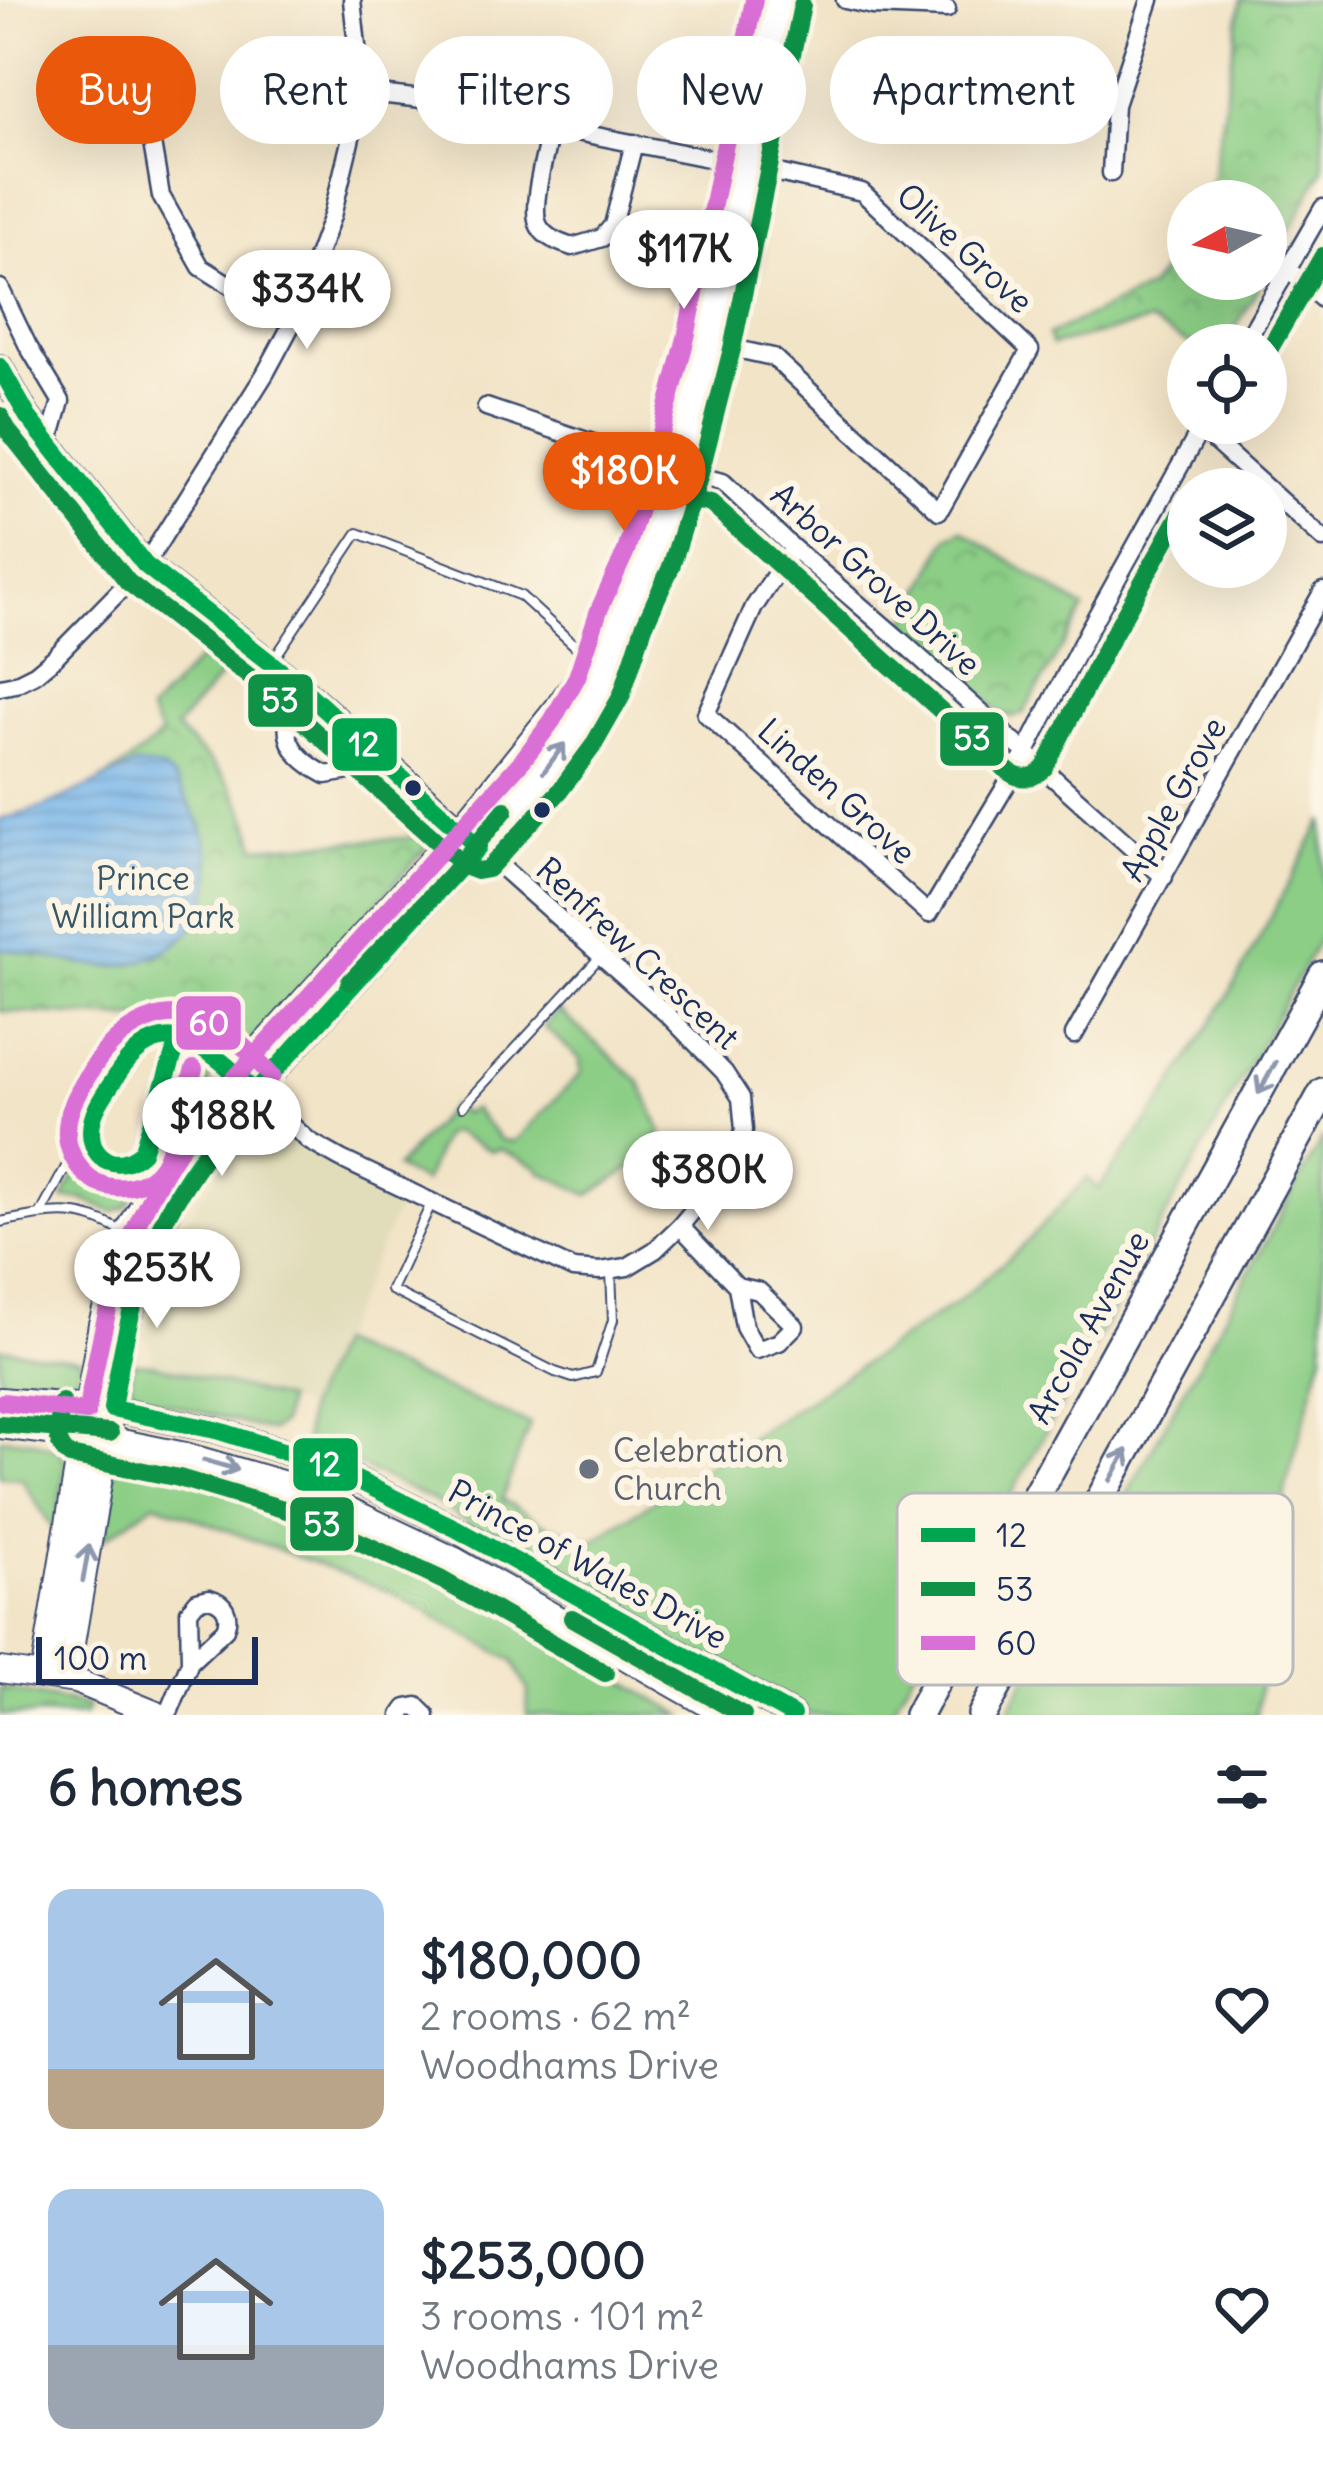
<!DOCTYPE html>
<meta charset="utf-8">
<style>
:root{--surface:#fff;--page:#f6f6f7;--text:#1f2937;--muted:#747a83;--accent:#ea580c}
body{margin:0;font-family:Delius,sans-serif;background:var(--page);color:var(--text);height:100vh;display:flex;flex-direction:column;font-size:45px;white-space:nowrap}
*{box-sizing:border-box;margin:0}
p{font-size:39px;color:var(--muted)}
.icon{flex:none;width:66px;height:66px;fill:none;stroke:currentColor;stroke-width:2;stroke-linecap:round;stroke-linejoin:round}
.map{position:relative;height:1715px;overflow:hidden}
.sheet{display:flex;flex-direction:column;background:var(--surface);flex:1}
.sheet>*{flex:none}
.banner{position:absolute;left:36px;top:36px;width:1251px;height:108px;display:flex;gap:24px}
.needle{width:78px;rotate:262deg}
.buttons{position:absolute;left:1167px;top:180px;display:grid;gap:24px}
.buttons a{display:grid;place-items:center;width:120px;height:120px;border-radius:50%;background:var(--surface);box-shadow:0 12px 48px #0002;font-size:60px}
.scale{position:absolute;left:36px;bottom:30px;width:222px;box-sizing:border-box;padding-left:12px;border:6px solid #1b2f5e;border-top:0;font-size:33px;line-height:42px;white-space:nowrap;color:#1b2f5e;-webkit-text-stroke:9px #fcf5e5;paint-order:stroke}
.price{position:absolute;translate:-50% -102px;padding:0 27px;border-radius:42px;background:#fff;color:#222;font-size:39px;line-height:78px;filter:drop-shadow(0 3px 6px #0008)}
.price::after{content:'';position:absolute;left:50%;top:72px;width:36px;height:27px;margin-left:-18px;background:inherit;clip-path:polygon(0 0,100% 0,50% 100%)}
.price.active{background:var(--accent);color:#fff}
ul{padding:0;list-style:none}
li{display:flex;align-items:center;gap:36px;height:300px;padding:0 48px}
li span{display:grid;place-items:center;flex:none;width:336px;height:240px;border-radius:24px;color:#555}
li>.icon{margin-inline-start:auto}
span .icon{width:144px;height:144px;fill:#fffc;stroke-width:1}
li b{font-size:51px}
h2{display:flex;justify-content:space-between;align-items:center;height:144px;padding:0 48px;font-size:51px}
.pill{padding:0 42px;border-radius:54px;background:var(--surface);box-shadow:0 12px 48px #0002;font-size:42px;line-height:108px}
.pill.active{background:var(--accent);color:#fff}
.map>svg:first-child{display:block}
</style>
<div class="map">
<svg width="1323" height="1715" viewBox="0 0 1323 1715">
<defs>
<pattern id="park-crowns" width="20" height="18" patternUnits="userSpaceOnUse" patternTransform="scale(3)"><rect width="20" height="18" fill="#8cce86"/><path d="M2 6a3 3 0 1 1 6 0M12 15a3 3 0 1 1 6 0" fill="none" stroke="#78b176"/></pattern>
<pattern id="water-rules" width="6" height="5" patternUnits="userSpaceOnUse" patternTransform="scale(3)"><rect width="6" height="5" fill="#77b6eb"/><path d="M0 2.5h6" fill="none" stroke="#6194c2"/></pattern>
</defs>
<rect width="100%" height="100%" fill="#fcf5e5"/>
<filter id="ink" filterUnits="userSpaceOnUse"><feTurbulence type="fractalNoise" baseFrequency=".00833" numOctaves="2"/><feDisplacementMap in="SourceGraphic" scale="24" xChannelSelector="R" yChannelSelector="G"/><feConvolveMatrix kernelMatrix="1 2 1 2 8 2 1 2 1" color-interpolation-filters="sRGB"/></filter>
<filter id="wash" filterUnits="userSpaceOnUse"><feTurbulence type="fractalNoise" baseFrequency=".004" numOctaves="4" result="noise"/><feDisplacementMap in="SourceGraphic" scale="48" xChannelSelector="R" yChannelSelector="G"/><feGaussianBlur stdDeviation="2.7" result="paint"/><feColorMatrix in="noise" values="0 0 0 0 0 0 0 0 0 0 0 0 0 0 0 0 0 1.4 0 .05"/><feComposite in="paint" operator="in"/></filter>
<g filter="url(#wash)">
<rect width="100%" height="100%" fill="#f2e4c7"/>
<path fill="#e1dcba" d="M257 1120 399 1205 307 1408 269 1395 152 1364 153 1347 142 1335 188 1215 247 1129Z"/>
<path fill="#8cce86" stroke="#547e72" stroke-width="3" d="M1323 820V932L889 1715H805L528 1560 434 1501 305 1441 307 1408 336 1343 530 1424 502 1499 544 1524 592 1541 956 1303 1021 1248 1087 1178 1098 1189 1158 1108 1231 991Z
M558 1010 639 1081 662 1132 635 1166 589 1195 539 1171V1168L500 1149 491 1151 452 1132 443 1135 424 1182 396 1168 452 1105 462 1114 473 1109 501 1140 514 1142 581 1073 580 1059 544 1027Z
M195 1050 202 1053 212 1065 214 1069 211 1070 208 1087 168 1138 127 1207 113 1212 81 1199H63L83 1156C135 1193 148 1161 163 1115 169 1096 175 1077 181 1058L187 1052Z
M1323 1137V1352L1286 1486 1268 1590 1257 1715H1006Z
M0 1348 81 1359 76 1382 58 1394 0 1391Z
M132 1363 152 1364 286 1400 282 1423 271 1431 137 1395 130 1382Z
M0 1438 29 1440 60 1450 66 1463 55 1532 21 1478 0 1477Z
M149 1458C310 1499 460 1570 599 1660 610 1666 617 1676 627 1683 644 1695 665 1705 683 1715H527L528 1691 513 1661 389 1591 155 1503 104 1539 113 1472 126 1459Z"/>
<path fill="url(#park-crowns)" stroke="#547e72" stroke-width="3" d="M1241 0H1323V170L1266 273V201H1205L1212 182Z
M1188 239V279H1263L1226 345H1192L1149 322 1052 345 1048 335 1149 288Z
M962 530 1084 609 1023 714 1013 717 1000 713 905 624 948 537Z
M215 642 235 660 175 728C218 769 242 787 256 847L420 837 431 828 429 845 250 1043 241 1047 181 1021 0 1011V820C61 807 117 777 161 735L149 712Z
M0 1688 88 1706 85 1715H0Z"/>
<path fill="url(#water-rules)" stroke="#4972a4" stroke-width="3" d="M133 766C143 766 152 765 161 769 175 775 182 792 190 805 231 872 212 946 129 964 87 973 43 952 0 949V820L44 807Z"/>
</g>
<g filter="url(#ink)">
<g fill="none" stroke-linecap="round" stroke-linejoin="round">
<defs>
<path id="lane" d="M272 662 358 533 521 596 585 655
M463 1106 599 958
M92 1121 91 1135 98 1155 115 1164 136 1160 142 1152 178 1041
M431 1204 391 1290 555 1372 573 1378 596 1372 613 1320 611 1271
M40 1215 116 1074 135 1052 160 1039 186 1040 201 1044 234 1073
M0 1222C27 1217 62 1208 89 1217 101 1220 114 1227 126 1233"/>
<path id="street" d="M845 0 873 6 947 9
M362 92 456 103 551 127 743 165 862 192 1030 350 939 511 773 357 709 343
M551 127C547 149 529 207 539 226 545 238 560 243 572 247L602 238 613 225 634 143
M151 137 161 196 201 267 292 324
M1111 173 1115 105 1150 0
M1289 270 1323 300
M0 288 28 346 61 401 49 444
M1244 345 1323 208
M486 407 676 471 723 482 793 548 899 639 1164 877
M1201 429 1323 539
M793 548 754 607 706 714 929 914 1025 754 1088 631 1204 423
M297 684C282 729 280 750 326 775L362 769 383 760
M0 687 15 684 35 674 54 658 145 565 265 374 292 324 332 216 362 92 352 0
M1074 1035 1323 591
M236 1075 309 1141 341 1159 573 1269 601 1271 627 1267 655 1250 680 1226 736 1159 744 1130 741 1098 724 1072 669 1016 471 840
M680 1226 737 1286 744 1327 757 1350 779 1342 795 1326 759 1291 737 1286
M209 1598C225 1602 231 1614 225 1629L190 1662 189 1611 197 1601Z
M168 1715 190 1662
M401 1715 406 1708 417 1706 426 1715"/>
<path id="secondary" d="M0 367 28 417 145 565 297 684 460 829
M0 1400 112 1409 216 1430 324 1464 455 1528 792 1715
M0 1426 107 1439 185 1455 309 1491 453 1559 727 1715
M0 1670 76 1681 159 1715
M43 1675 101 1324 127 1233 164 1167 236 1075 460 829 557 708 606 638
M66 1679 123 1341 140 1280 154 1240 174 1201 193 1168 227 1123 541 776 572 734 599 687 622 617 648 560 676 471 709 343 778 0"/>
<path id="primary" d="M918 1715 995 1570 1323 975
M982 1715 1323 1092"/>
</defs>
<use href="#lane" stroke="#3b4a6e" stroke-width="12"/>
<use href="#street" stroke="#3b4a6e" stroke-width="21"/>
<use href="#secondary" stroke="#3b4a6e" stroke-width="28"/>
<use href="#primary" stroke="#3b4a6e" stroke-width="32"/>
<use href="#lane" stroke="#fff" stroke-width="8"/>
<use href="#street" stroke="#fff" stroke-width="16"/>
<use href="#secondary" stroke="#fff" stroke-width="24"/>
<use href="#primary" stroke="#fff" stroke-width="27"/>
<defs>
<path id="bus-1" d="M0 367 28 417 145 565 297 684 478 847 227 1123C210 1146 192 1168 178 1193 140 1259 124 1334 112 1409L216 1430 324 1464 455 1528 792 1715
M178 1041 142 1152C120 1173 91 1162 91 1131 91 1112 104 1095 114 1080 160 1004 209 1046 255 1093"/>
<path id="bus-2" d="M1266 355 1323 256
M0 416 9 432 128 582 282 702 464 866 477 871 488 869 559 792 593 746 621 697 644 626 671 567 699 477 732 349 802 5
M671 494 711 504 1009 772C1022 781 1035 779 1045 767L1109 642 1188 501
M350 982 450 876 505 810
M138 1278C164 1207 208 1149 255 1090
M62 1402C59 1423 51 1442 70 1456L179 1478 300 1514 442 1580 605 1673
M0 1424 110 1433
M572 1618 743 1715"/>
<path id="bus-3" d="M194 1069C187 1093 174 1147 162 1166 148 1187 118 1193 96 1182 80 1173 69 1155 67 1137 65 1111 80 1089 92 1069 120 1025 168 998 217 1027 239 1039 255 1059 272 1076
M3 1402 87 1412C109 1285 129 1211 209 1107L522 761 552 721 577 677 599 610 626 551 653 464 686 338 754 0"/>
</defs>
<use href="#bus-1" stroke="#fcf5e5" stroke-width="27"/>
<use href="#bus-2" stroke="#fcf5e5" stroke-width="27"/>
<use href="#bus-3" stroke="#fcf5e5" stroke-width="27"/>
<use href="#bus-1" stroke="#00a54f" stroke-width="18"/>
<use href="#bus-2" stroke="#109246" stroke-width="18"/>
<use href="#bus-3" stroke="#da70d6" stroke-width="18"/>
</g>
<defs><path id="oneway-shaft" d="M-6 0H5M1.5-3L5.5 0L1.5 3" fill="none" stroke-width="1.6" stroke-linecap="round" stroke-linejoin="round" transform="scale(3)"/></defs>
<g stroke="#8d97ae">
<use href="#oneway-shaft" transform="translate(554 758) rotate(-54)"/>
<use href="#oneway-shaft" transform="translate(1267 1078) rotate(119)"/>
<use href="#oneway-shaft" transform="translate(221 1465) rotate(16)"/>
<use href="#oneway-shaft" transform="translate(1119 1465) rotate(-61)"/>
<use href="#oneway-shaft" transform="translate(86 1563) rotate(-80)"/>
</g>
</g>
<g fill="#1b2f5e" stroke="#fcf5e5" stroke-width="4.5">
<circle cx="413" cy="788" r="10"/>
<circle cx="542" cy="810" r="10"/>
</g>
<circle fill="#6b7280" stroke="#fcf5e5" stroke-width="4.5" cx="589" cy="1469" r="12"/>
<g text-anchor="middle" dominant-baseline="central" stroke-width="12" stroke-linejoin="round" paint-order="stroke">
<g font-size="33" fill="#1b2f5e" stroke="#fcf5e5">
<text transform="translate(965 248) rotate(43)">Olive Grove</text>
<text transform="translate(876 579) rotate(42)">Arbor Grove Drive</text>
<text transform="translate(837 791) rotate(42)">Linden Grove</text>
<text transform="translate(1173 799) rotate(-61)">Apple Grove</text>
<text transform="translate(638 953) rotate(43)">Renfrew Crescent</text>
<text transform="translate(1088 1327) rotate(-61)">Arcola Avenue</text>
<text transform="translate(588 1564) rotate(29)">Prince of Wales Drive</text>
</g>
<g font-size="33" fill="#375768" stroke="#fcf5e5">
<text x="143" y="878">Prince<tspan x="143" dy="38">William Park</tspan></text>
</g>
<g font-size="33" fill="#5b616d" stroke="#fcf5e5" text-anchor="start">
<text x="613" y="1450">Celebration<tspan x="613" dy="38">Church</tspan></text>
</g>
</g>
<rect x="897" y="1493" width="396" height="192" rx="18" fill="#fcf5e5" stroke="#b8babc" stroke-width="3"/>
<rect x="921" y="1528" width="54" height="14" fill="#00a54f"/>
<rect x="921" y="1582" width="54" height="14" fill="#109246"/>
<rect x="921" y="1636" width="54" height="14" fill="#da70d6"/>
<g font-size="33" fill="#1b2f5e">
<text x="996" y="1547">12</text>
<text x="996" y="1601">53</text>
<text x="996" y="1655">60</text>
</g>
<g stroke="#fcf5e5" stroke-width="4.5">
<rect x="246" y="672" width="69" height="57" rx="12" fill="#109246"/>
<rect x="938" y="710" width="68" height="58" rx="12" fill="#109246"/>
<rect x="330" y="716" width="69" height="57" rx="12" fill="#00a54f"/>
<rect x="174" y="994" width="69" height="58" rx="12" fill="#da70d6"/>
<rect x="291" y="1436" width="69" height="57" rx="12" fill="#00a54f"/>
<rect x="288" y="1495" width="68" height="58" rx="12" fill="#109246"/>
</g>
<g font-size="33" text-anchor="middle" font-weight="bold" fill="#fff">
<text x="280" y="712">53</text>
<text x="972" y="750">53</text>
<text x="364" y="756">12</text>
<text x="209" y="1035">60</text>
<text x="325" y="1476">12</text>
<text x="322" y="1536">53</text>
</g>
</svg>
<div class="buttons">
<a><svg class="needle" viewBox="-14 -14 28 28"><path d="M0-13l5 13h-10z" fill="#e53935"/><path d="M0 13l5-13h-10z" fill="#747a83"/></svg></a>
<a><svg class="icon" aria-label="locate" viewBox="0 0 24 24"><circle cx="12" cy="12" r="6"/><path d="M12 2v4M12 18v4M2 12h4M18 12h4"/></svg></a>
<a><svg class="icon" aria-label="layers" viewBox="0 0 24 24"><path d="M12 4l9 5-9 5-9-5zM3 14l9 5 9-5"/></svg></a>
</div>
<div class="scale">100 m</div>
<b class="price" style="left:684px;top:312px">$117K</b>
<b class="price" style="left:307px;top:352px">$334K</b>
<b class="price active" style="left:624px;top:534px">$180K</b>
<b class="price" style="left:222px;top:1179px">$188K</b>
<b class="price" style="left:708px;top:1233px">$380K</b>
<b class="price" style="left:157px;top:1331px">$253K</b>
<div class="banner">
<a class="pill active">Buy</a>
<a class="pill">Rent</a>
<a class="pill">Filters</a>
<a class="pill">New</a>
<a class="pill">Apartment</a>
</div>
</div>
<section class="sheet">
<h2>6 homes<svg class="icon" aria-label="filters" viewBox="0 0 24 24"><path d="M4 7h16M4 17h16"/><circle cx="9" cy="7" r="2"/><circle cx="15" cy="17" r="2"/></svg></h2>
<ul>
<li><span style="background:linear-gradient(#a9c7e8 75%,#b9a48a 0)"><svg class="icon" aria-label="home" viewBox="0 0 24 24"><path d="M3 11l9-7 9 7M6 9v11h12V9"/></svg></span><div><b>$180,000</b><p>2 rooms · 62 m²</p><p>Woodhams Drive</p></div><svg class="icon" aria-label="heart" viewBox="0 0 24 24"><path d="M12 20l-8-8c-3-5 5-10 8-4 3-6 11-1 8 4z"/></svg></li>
<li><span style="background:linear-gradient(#a9c7e8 65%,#9aa5b1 0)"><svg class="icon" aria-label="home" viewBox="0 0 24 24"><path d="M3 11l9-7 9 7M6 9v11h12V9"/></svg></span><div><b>$253,000</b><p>3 rooms · 101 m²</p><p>Woodhams Drive</p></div><svg class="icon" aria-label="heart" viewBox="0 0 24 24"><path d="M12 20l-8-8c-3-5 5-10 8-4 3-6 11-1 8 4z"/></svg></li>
</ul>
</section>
